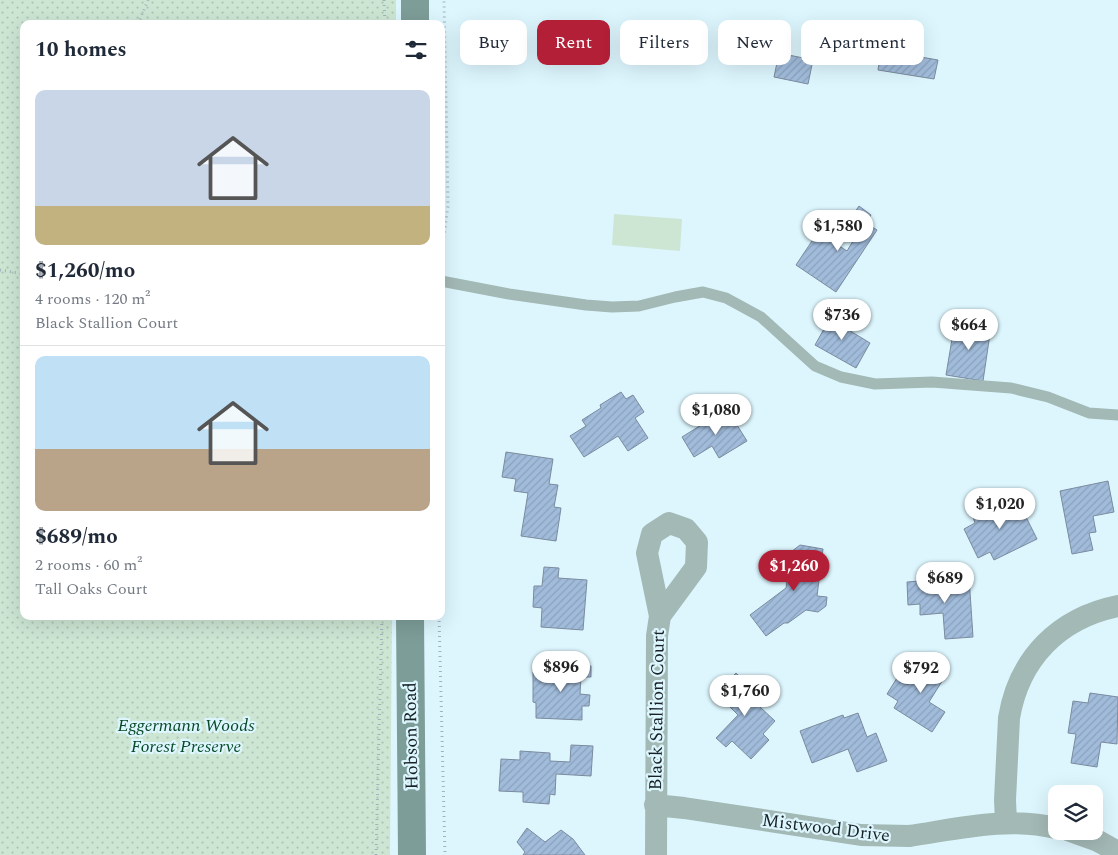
<!DOCTYPE html>
<meta charset="utf-8">
<style>
:root{--surface:#fff;--page:#f2f2f3;--text:#1f2937;--muted:#747a83;--line:#e0e1e3;--accent:#b21f37}
body{margin:0;font-family:Spectral,serif;background:var(--page);color:var(--text);height:100vh;display:flex;flex-direction:column;font-size:19px;white-space:nowrap}
*{box-sizing:border-box;margin:0}
p{font-size:16px;color:var(--muted)}
.icon{flex:none;width:28px;height:28px;fill:none;stroke:currentColor;stroke-width:2;stroke-linecap:round;stroke-linejoin:round}
.map{position:relative;flex:1;overflow:hidden}
.drawer{position:absolute;left:20px;top:20px;width:425px;height:600px;display:flex;flex-direction:column;background:var(--surface);border-radius:10px;box-shadow:0 5px 20px #0002}
.drawer>*{flex:none}
.banner{position:absolute;left:460px;top:20px;width:475px;height:45px;display:flex;gap:10px}
.controls{position:absolute;left:1048px;top:785px;display:grid;gap:10px}
.controls a{display:grid;place-items:center;width:55px;height:55px;border-radius:10px;background:var(--surface);box-shadow:0 5px 20px #0002;font-size:25px}
.price{position:absolute;translate:-50% -42px;padding:0 11px;border-radius:18px;background:#fff;color:#222;font-size:16px;line-height:32px;filter:drop-shadow(0 1px 2px #0008)}
.price::after{content:'';position:absolute;left:50%;top:30px;width:15px;height:11px;margin-left:-8px;background:inherit;clip-path:polygon(0 0,100% 0,50% 100%)}
.price.active{background:var(--accent);color:#fff}
ul{padding:0;list-style:none}
li{display:grid;align-content:center;gap:10px;height:265px;padding:0 15px}
li+li{border-top:1px solid var(--line)}
li span{display:grid;place-items:center;height:155px;border-radius:10px;color:#555}
li>.icon{margin-inline-start:auto}
span .icon{width:90px;height:90px;fill:#fffc;stroke-width:1}
li b{font-size:21px}
h2{display:flex;justify-content:space-between;align-items:center;height:60px;padding:0 15px;font-size:21px}
.chip{padding:0 18px;border-radius:10px;background:var(--surface);box-shadow:0 5px 20px #0002;font-size:18px;line-height:45px}
.chip.active{background:var(--accent);color:#fff}
.map>svg:first-child{display:block}
</style>
<div class="map">
<svg width="1118" height="855" viewBox="0 0 1118 855">
<defs>
<pattern id="park-dots" width="8" height="8" patternUnits="userSpaceOnUse" patternTransform="scale(1.25)"><rect width="8" height="8" fill="#cde6d4"/><path d="M2 2h.1M6 6h.1" fill="none" stroke="#afc5b6" stroke-width="1.8" stroke-linecap="round"/></pattern>
<pattern id="building-hatch" width="6" height="6" patternUnits="userSpaceOnUse" patternTransform="scale(1.25)"><rect width="6" height="6" fill="#a1bcdb"/><path d="M-1 1l2-2M0 6l6-6M5 7l2-2" fill="none" stroke="#8aa1bc"/></pattern>
</defs>
<rect width="100%" height="100%" fill="#ddf6fe"/>
<path fill="url(#park-dots)" d="M0 0H396V24H24V616H392L390 855H0Z"/>
<path fill="#cde6d4" d="M614 214 682 219 680 251 612 245Z"/>
<path fill="url(#building-hatch)" stroke="#7a8b9e" d="M881 50 938 60 934 79 878 70Z
M779 53 813 60 808 84 774 77Z
M859 206 871 215 866 223 877 230 836 292 796 265 818 232 847 251 853 241 841 233Z
M834 311 852 321 847 329 870 343 856 368 815 345Z
M955 321 991 327 983 381 946 375Z
M621 392 626 399 633 395 644 412 635 418 648 438 628 451 618 436 584 457 570 436 586 426 582 420 601 408 600 405Z
M727 409 747 441 719 458 712 446 694 457 682 437Z
M506 452 553 459 549 484 558 485 554 507 561 508 556 541 521 536 528 493 514 491 516 479 502 477Z
M1108 481 1114 512 1093 516 1096 532 1089 533 1093 550 1072 554 1060 491Z
M1015 495 1037 539 994 560 990 552 978 558 964 529 975 523 973 517Z
M800 545 823 549 817 596 827 597 826 606 818 612 806 610 788 623H784L766 636 750 615 786 588 791 552Z
M544 567 559 568 558 578 587 580 583 630 541 627 542 608 533 607 534 586H542Z
M969 577 973 637 945 639 943 613 920 615V604L908 605 907 582Z
M927 656 949 670 929 702 945 712 932 732 894 708 898 701 887 694 897 678 908 685Z
M554 665 591 666V677H581L580 694 590 695 589 706H582V720L536 718V703L533 702V672L553 673Z
M736 673 765 701 760 707 775 721 763 734 769 740 751 759 732 741 726 747 716 738 738 715 716 693Z
M1090 693 1118 697 1117 744 1101 742 1097 767 1071 763 1076 734 1068 733 1073 701 1088 703Z
M858 713 867 737 876 733 887 761 857 772 848 749 812 763 800 731 843 715 844 718Z
M571 745 593 746 591 776 556 774 555 795 550 794 549 804 523 802V792L499 791 501 759 520 760V751L550 753V761L570 762Z
M527 828 545 842 561 830 573 839 585 855H523L525 852 517 842Z"/>
<g fill="none" stroke-linecap="round" stroke-linejoin="round">
<path stroke="#9fb4ba" stroke-width="3" stroke-dasharray="1 4" stroke-linecap="butt" d="M384 0 385 24
M138 24 148 0
M441 257 448 206 444 0
M0 270 24 274
M439 616 445 855
M376 855 382 616"/>
<path stroke="#a3b9b6" stroke-width="11" d="M441 281 509 294 586 305 612 307 639 306 675 297 703 292 726 298 761 317 815 366 841 377 875 384 932 382 1011 388 1048 397 1089 413 1118 415"/>
<path stroke="#a3b9b6" stroke-width="22" d="M669 523 686 529 697 542 696 567 660 616 647 553 652 534Z
M655 805 684 808 861 835 909 836C957 829 1008 816 1056 828
M1006 822 1005 800 1009 718C1019 658 1059 618 1118 606
M1070 831 1098 841 1118 852
M656 855 657 636 660 616"/>
<path stroke="#7d9d99" stroke-width="28" d="M415 24V0
M410 616 412 855"/>
</g>
<g text-anchor="middle" dominant-baseline="central" stroke-width="4.5" stroke-linejoin="round" paint-order="stroke">
<g font-size="18" fill="#162125" stroke="#ddf6fe">
<text transform="translate(657 710) rotate(-89)">Black Stallion Court</text>
<text transform="translate(411 736) rotate(-91)">Hobson Road</text>
<text transform="translate(826 828) rotate(7)">Mistwood Drive</text>
</g>
<g font-size="18" font-style="italic" fill="#094928" stroke="#ddf6fe">
<text x="186" y="725">Eggermann Woods<tspan x="186" dy="21">Forest Preserve</tspan></text>
</g>
</g>
</svg>
<div class="controls">
<a><svg class="icon" aria-label="layers" viewBox="0 0 24 24"><path d="M12 4l9 5-9 5-9-5zM3 14l9 5 9-5"/></svg></a>
</div>
<b class="price" style="left:838px;top:252px">$1,580</b>
<b class="price" style="left:842px;top:341px">$736</b>
<b class="price" style="left:969px;top:351px">$664</b>
<b class="price" style="left:716px;top:436px">$1,080</b>
<b class="price" style="left:1000px;top:530px">$1,020</b>
<b class="price active" style="left:794px;top:592px">$1,260</b>
<b class="price" style="left:945px;top:604px">$689</b>
<b class="price" style="left:561px;top:693px">$896</b>
<b class="price" style="left:921px;top:694px">$792</b>
<b class="price" style="left:745px;top:717px">$1,760</b>
<div class="banner">
<a class="chip">Buy</a>
<a class="chip active">Rent</a>
<a class="chip">Filters</a>
<a class="chip">New</a>
<a class="chip">Apartment</a>
</div>
<section class="drawer">
<h2>10 homes<svg class="icon" aria-label="filters" viewBox="0 0 24 24"><path d="M4 7h16M4 17h16"/><circle cx="9" cy="7" r="2"/><circle cx="15" cy="17" r="2"/></svg></h2>
<ul>
<li><span style="background:linear-gradient(#c9d6e8 75%,#c2b280 0)"><svg class="icon" aria-label="home" viewBox="0 0 24 24"><path d="M3 11l9-7 9 7M6 9v11h12V9"/></svg></span><div><b>$1,260/mo</b><p>4 rooms · 120 m²</p><p>Black Stallion Court</p></div></li>
<li><span style="background:linear-gradient(#bfe0f5 60%,#b9a48a 0)"><svg class="icon" aria-label="home" viewBox="0 0 24 24"><path d="M3 11l9-7 9 7M6 9v11h12V9"/></svg></span><div><b>$689/mo</b><p>2 rooms · 60 m²</p><p>Tall Oaks Court</p></div></li>
</ul>
</section>
</div>
